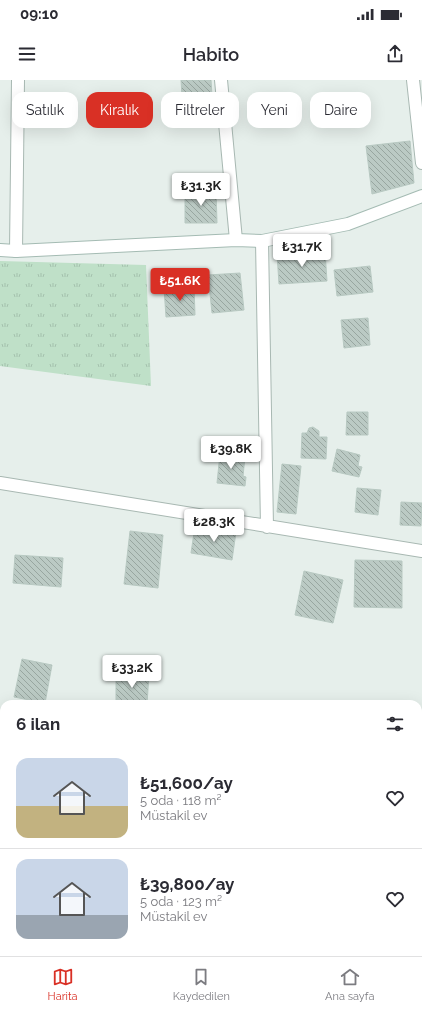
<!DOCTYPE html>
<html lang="tr">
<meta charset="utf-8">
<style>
:root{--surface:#fff;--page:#f2f2f3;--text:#2b2b33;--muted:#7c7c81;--line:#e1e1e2;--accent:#d93025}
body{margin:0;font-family:Raleway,sans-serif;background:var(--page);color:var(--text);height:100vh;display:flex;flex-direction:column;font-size:15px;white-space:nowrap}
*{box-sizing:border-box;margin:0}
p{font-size:13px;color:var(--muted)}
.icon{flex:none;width:22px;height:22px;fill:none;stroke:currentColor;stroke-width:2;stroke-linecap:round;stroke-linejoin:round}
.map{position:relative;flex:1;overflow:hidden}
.sheet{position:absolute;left:0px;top:620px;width:422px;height:256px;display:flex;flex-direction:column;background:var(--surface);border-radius:12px 12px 0 0;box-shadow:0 4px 16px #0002}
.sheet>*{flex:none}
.banner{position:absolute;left:12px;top:12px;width:398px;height:36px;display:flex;gap:8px}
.price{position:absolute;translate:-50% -34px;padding:0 9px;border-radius:4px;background:#fff;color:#222;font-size:13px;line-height:26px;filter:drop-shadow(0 1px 2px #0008)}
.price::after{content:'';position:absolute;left:50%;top:24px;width:12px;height:9px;margin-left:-6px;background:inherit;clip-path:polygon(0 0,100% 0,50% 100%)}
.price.selected{background:var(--accent);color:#fff}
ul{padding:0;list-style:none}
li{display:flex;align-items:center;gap:12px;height:100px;padding:0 16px}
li+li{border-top:1px solid var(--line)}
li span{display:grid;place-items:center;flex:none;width:112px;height:80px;border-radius:12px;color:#555}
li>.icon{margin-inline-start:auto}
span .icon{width:48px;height:48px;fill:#fffc;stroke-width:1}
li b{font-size:17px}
h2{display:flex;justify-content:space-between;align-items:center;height:48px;padding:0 16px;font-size:17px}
.pill{padding:0 14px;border-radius:12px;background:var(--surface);box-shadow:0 4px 16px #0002;font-size:14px;line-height:36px}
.pill.selected{background:var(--accent);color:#fff}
.status{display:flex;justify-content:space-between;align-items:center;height:28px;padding:0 20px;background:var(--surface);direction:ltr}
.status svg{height:11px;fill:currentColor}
header{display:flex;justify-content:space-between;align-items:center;height:52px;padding:0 16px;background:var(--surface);font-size:18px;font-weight:600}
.tabs{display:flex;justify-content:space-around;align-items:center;height:56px;border-top:1px solid var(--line);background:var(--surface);font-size:11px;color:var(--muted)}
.tabs a{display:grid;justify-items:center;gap:2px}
.tabs .selected{color:var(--accent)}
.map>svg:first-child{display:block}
</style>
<div class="status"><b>09:10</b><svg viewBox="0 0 49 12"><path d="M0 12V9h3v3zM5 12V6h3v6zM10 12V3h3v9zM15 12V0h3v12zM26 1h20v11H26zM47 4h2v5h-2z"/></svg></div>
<header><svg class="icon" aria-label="menu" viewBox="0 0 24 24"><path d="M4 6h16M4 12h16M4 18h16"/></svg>Habito<svg class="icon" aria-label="share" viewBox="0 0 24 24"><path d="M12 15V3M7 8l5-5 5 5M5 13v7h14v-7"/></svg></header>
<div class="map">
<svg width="422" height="876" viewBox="0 0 422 876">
<defs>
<pattern id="grass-tufts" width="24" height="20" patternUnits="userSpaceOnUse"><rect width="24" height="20" fill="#bfe0c8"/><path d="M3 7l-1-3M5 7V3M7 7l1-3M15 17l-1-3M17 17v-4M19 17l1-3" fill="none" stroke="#a4c1ad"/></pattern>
<pattern id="garden-furrows" width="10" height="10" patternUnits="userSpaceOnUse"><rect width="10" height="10" fill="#bfe0c8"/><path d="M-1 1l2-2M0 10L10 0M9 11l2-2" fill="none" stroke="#a4c1ad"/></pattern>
<pattern id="building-back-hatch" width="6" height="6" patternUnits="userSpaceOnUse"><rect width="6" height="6" fill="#bbcac4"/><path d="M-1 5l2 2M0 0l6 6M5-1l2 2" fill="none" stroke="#98a6a0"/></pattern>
</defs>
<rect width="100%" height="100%" fill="#e6efeb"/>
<path fill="url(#grass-tufts)" d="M0 181 146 185 151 306 0 286Z"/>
<path fill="url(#garden-furrows)" d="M418 814H422V876H388V872H418Z"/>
<path fill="url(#building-back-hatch)" stroke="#b8c9c2" d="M181 0H211L212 16 182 17Z
M410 61 414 103 372 114 366 66Z
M216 111 217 143H185V112Z
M325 171 327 201 279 204 277 174Z
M370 186 373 212 337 216 334 190Z
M240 193 244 230 212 233 208 195Z
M194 207 195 235 166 237 164 208Z
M368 238 370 265 344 268 341 240Z
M347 332H368V355H346Z
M313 347 319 351V357H327L326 379 301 378 302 353H307L309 348Z
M337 369 360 375 358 386 362 387 359 397 332 391Z
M220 374 245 377 243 396 246 397 245 406 217 403Z
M282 384 301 386 296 434 277 432Z
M357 408 381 410 378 435 355 432Z
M401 422 422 423 421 446 400 445Z
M195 446 236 452 232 480 191 473Z
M130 451 163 455 158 508 124 504Z
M15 475 63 478 61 507 13 503Z
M355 480 402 481V528L354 527Z
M304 491 343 500 333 543 295 535Z
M22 579 52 585 45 623 14 617Z
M116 593 149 594 147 624H116Z
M418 682H422V743L418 744Z
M418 769 422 770V805L419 806Z
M289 872H317L318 876H290Z
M358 872H384V876H359Z"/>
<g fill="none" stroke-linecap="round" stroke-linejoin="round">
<defs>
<path id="street" d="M221 0 236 160
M413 0 422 83
M262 161 267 447
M16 171 18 0
M0 403 422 471
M418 654H422
M0 665 4 666
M328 872V876
M84 876 85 872
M208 876V872"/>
<path id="secondary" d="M0 170 16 171 236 160 262 161 348 144 422 116"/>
</defs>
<use href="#street" stroke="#a8b8b2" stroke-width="14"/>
<use href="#secondary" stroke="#a4bbb3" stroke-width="14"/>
<use href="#street" stroke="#fff" stroke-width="12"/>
<use href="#secondary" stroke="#fff" stroke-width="12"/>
</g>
</svg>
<b class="price" style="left:201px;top:127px">₺31.3K</b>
<b class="price" style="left:302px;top:188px">₺31.7K</b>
<b class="price selected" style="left:180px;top:222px">₺51.6K</b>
<b class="price" style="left:231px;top:390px">₺39.8K</b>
<b class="price" style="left:214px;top:463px">₺28.3K</b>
<b class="price" style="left:132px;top:609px">₺33.2K</b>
<div class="banner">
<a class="pill">Satılık</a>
<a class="pill selected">Kiralık</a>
<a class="pill">Filtreler</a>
<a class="pill">Yeni</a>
<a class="pill">Daire</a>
</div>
<section class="sheet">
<h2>6 ilan<svg class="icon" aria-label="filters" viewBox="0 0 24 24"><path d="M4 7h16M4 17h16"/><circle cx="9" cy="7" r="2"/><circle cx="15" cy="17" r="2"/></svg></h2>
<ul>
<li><span style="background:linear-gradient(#c9d6e8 60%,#c2b280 0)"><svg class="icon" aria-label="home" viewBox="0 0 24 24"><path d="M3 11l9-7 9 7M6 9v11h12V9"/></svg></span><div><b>₺51,600/ay</b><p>5 oda · 118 m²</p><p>Müstakil ev</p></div><svg class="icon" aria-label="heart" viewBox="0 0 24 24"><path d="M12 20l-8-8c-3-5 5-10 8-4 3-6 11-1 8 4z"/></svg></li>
<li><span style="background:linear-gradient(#c9d6e8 70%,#9aa5b1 0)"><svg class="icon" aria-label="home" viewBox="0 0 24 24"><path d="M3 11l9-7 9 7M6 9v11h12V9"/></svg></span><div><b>₺39,800/ay</b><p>5 oda · 123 m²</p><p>Müstakil ev</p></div><svg class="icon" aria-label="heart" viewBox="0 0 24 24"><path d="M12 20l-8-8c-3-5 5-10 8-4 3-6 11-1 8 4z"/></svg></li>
</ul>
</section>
</div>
<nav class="tabs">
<a class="selected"><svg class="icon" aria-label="map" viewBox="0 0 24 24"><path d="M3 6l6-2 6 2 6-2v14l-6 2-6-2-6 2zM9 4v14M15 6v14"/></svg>Harita</a>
<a><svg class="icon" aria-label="saved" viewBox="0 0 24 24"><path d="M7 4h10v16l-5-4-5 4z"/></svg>Kaydedilen</a>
<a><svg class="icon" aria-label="home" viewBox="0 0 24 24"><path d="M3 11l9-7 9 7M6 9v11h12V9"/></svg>Ana sayfa</a>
</nav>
